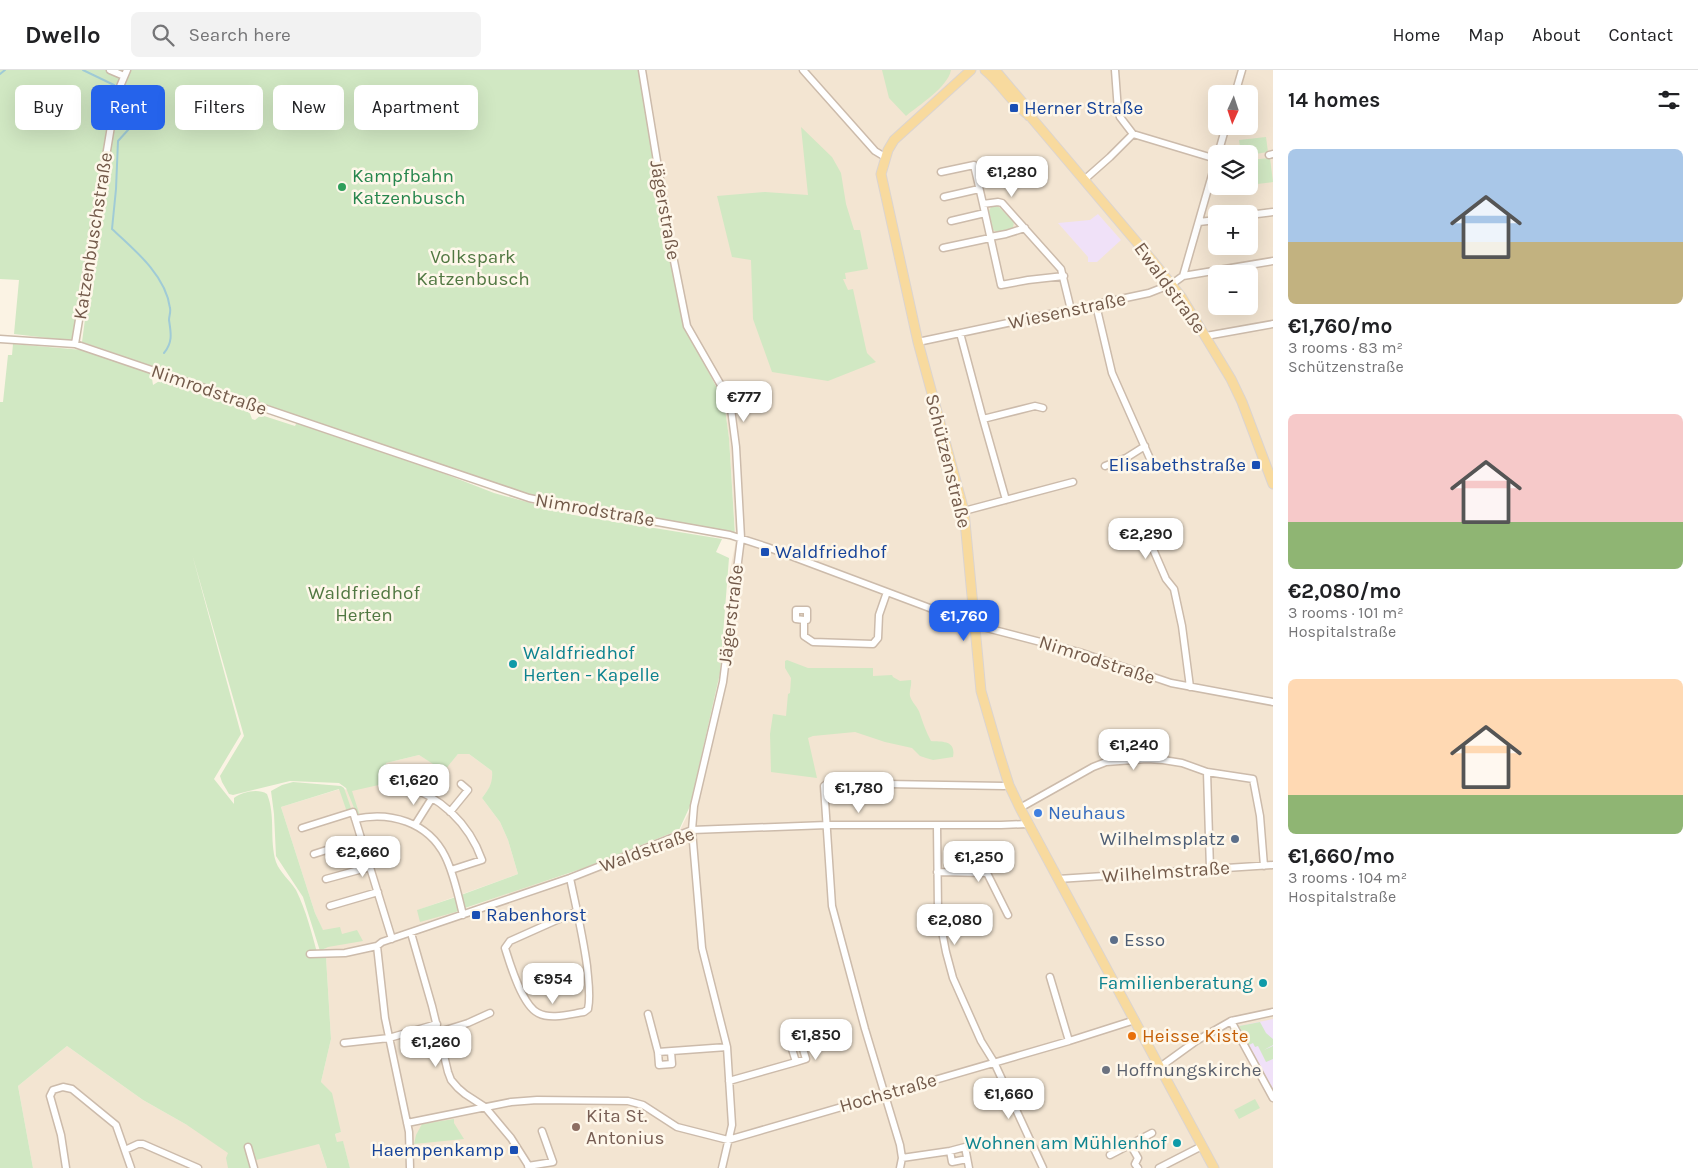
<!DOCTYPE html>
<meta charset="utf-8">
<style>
:root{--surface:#fff;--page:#f2f2f2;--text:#202124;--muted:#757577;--line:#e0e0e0;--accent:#2563eb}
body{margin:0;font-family:Karla,sans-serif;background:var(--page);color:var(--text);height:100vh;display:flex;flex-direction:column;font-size:19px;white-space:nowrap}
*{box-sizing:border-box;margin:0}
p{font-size:16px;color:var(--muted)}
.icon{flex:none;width:28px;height:28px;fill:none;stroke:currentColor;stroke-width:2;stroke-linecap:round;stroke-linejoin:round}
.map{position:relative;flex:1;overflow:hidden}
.sheet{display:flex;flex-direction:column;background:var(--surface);width:425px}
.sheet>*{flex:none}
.banner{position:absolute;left:15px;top:15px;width:475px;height:45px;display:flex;gap:10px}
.needle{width:32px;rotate:183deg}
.buttons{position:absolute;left:1208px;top:15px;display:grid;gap:10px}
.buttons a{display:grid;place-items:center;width:50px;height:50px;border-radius:8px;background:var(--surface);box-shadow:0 5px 20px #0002;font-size:25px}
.price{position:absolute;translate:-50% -42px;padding:0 11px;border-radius:10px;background:#fff;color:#222;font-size:16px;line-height:32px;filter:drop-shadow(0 1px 2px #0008)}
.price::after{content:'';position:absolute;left:50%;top:30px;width:15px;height:11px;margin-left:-8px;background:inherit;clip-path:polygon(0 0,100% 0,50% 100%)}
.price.current{background:var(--accent);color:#fff}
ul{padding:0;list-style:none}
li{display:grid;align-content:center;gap:10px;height:265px;padding:0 15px}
li span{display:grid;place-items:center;height:155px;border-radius:8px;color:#555}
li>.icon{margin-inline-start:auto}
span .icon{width:90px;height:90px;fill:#fffc;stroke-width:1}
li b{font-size:21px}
h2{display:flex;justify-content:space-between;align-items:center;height:60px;padding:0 15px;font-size:21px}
.pill{padding:0 18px;border-radius:8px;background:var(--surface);box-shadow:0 5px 20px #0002;font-size:18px;line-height:45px}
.pill.current{background:var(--accent);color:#fff}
header{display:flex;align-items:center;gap:30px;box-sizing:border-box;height:70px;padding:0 25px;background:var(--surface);border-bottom:1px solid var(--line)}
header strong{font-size:24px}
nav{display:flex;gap:28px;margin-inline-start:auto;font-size:18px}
.search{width:350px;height:45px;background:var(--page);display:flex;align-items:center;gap:12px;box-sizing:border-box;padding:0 18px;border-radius:8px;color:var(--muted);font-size:19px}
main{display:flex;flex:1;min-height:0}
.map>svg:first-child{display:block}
</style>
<header>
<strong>Dwello</strong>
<div class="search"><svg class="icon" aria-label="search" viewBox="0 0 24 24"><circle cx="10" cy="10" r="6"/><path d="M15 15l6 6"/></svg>Search here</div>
<nav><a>Home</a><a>Map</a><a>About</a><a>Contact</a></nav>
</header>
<main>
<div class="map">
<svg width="1273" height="1098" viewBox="0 0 1273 1098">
<rect width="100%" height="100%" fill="#fbf3e4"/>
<path fill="#f3e5d2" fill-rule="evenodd" d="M642 0H1273V1098H350L343 1072H337L335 1064 341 1062 321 1012 331 969 326 887 323 861 315 843 281 737 340 719 352 720 386 693 419 685 444 700 458 684H469L492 701 493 710 488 720 482 728 500 752 508 770 518 804 418 840 456 842 522 818 584 799 680 760 692 736 722 602 730 500 736 471 729 368 724 332 685 256ZM1216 24H1249V56H1216ZM1216 84H1249V116H1216ZM1216 144H1249V176H1216ZM1216 204H1249V236H1216Z
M67 976 143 1030 187 1055 312 1075 319 1074 327 1098H33L18 1016Z"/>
<path fill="#f0e1f8" d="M1098 144 1121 170 1097 192H1088V187L1058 153 1090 150Z
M1273 949V1019L1239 956Z"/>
<path fill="#d1e8c3" d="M0 0H123L110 36 73 271 14 264 19 210 0 209Z
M130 0H642L685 256 724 332 729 368 735 465 563 435 484 410 82 272 96 166 116 38Z
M882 0H951C948 17 919 35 906 46L889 28Z
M801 57 832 87 841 103 846 134 854 160H860L868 199 845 203 846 209H843L848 220 853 219 866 279 867 283 876 292 828 311 772 302 753 249 751 190 732 187 717 126 765 122 808 125Z
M1266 67 1268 82 1249 85 1241 84 1239 70Z
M1270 88 1273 112 1249 115V90Z
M998 136 1014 152 1013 158 997 162 993 160 989 141 991 137Z
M13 274 83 280 151 302 153 315 161 310 249 341 252 349 255 350 261 345 295 356 297 352 417 393 494 423 574 445 722 469 716 482 729 488 720 603 690 736 679 760 584 798 465 838 461 825 518 804 508 770 500 752 482 728C489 719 493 713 492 701L469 684H458L444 701 419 685 386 693 383 714 352 721 360 746 357 745 346 718 339 713 290 711 233 725 229 724 222 712 220 706 244 666 192 484 241 664 214 709 234 734V728C242 722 258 718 267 724 276 746 269 769 276 792 280 803 290 810 296 820 306 840 312 864 318 886L326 887 331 969 321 1012 332 1023 341 1062 335 1064 337 1072 343 1071 350 1098H327L319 1074 256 1090 249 1088 250 1098H228L226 1088 228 1083 187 1055 143 1030 67 976 18 1016 33 1098H0V332H3L8 285H12Z
M787 590 808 598H873V606L892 605 893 607 900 611 911 610C912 616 909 620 910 626 912 633 918 637 920 644 923 653 926 662 931 671 943 672 956 670 953 687L933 690 926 688 920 686 912 678 885 672 855 662 813 666 808 668 817 708 771 702 770 664 773 644 786 646 788 624 790 623 791 608 785 598V591Z
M293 712 341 716 344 718 352 741 347 742 339 719 281 737 315 843 323 860 340 857 342 864 357 860 363 871 328 877 320 881 303 827 276 786 274 744 271 721 282 715Z
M456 827 459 841 420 852 417 840Z
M1260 952 1266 963 1273 969V975L1264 980 1273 976V989L1266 992 1258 976 1255 977 1253 973 1249 975 1239 956Z
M1255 1029 1260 1038 1239 1049 1234 1040Z
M454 1049V1053L464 1069 414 1074 416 1065 422 1054Z"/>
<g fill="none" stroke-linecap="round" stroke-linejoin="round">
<path stroke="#a0cbd6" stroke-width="2" d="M83 0 114 15
M0 4 5 0
M124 18 132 23 137 35 139 45 138 49 118 71 116 119 112 159C135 180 166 206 170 238 171 242 169 246 169 250 171 263 173 272 164 283"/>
<defs>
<path id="minor" d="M110 0 124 6
M642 0 671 176 687 256 730 331 736 377 741 468 723 612 694 736 692 760 702 878 727 977 732 1055 722 1098
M803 0 875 81 885 87
M1115 0 1118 41 1120 47 1133 64
M1235 24 1242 0
M1218 84 1226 56
M1269 85 1273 84
M941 102 974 95 983 134
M1084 110 1110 87 1133 64 1216 89
M944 127 979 119
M1249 145 1273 142
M951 151 985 143
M1199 152 1216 150
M990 167 1006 164 1025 158
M943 178 990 168
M1064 206 1028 210 1001 215 983 134 998 132 1002 133 1061 199 1071 240
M1183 206 1273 191
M1096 235 1112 303 1151 391
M960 263 983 349
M1206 266 1273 254
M0 269 75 274 529 428 562 435 730 465 767 477 975 555 1079 582 1171 613 1273 632
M918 272 1149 223 1172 214 1183 206 1216 91
M75 274 116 26 127 0
M1105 396 1126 388 1145 376
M1006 430 983 349 1035 336 1043 338
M964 441 1073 412
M1143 463 1153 479 1166 509 1174 519 1182 556 1190 617
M804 550 796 549V540H807V550H804V566L813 572 873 574 878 568 879 545 887 522
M1207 702 1210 799
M403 715C440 726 469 753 482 790L451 800
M1020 738 1093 697 1106 692 1147 689 1163 690 1182 693 1207 702 1253 709 1260 746 1264 796
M450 742 468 720 461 714
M355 749C390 741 428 752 445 786 454 804 458 825 463 845
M415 755 432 728
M937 756 938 841 946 882 953 908 981 971 994 992 1043 1098
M302 758 353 742 392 869
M314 784 361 769
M937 802 987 803 1008 845
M570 808C576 837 583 866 587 896 588 910 591 925 588 939L584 942C570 944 551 950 538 943 522 935 510 894 505 878L510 871 577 841
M326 809 370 797
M1058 809 1273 795
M330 836 378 822
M411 863 432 936 448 1002 451 1010 458 1018 465 1024 485 1037 511 1068 530 1098
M377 876 385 948 409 1062 410 1098
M310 884 345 883 377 876 382 872 570 808 692 760 827 755H1001L1028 754
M1050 907 1069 971
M648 944 658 982 727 977
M1231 951 1273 1028
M439 962 468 953 490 943
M344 973 389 968 437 954
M658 982 659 995 672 994 671 982
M1160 997 1196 971 1231 951 1273 942
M729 1011 796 992 806 989 798 963 788 966 796 992
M407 1053 511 1032 537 1030 628 1031 643 1035 677 1057 728 1070 1069 971 1135 950
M1130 1074 1138 1088 1135 1094 1138 1098
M248 1077 254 1098
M125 1080 138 1074H143L198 1098
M950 1081 952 1092 967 1089
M1110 1085 1152 1063
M902 1088 950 1081 965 1077 969 1098
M528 1096 553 1092 542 1061
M66 1098 61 1065 50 1026 53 1020 63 1017 72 1019 116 1055 131 1098
M900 1098 902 1088 900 1075 865 959 832 836 824 716 828 713 1004 716
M1159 1098 1202 1076"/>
<path id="major" d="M971 0 894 70 888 80 881 104 918 272 964 441 981 621 999 683 1009 715 1020 738 1214 1098
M985 0C1002 14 1012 34 1030 46L1151 189 1182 228 1231 309 1242 332 1273 414
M995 0 1028 39 1029 46"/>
</defs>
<use href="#minor" stroke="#ccbbab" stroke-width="9"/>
<use href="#major" stroke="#dbd4d0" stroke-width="11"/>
<use href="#minor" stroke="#fff" stroke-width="6"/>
<use href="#major" stroke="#f8da9e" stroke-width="9"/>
</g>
<g fill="#1a4fb4" stroke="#fef7ea" stroke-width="2">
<rect x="1009" y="33" width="10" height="10" rx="2.5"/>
<rect x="1251" y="390" width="10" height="10" rx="2.5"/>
<rect x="760" y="477" width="10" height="10" rx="2.5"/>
<rect x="471" y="840" width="10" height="10" rx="2.5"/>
<rect x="509" y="1075" width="10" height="10" rx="2.5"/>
</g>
<circle fill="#2e9e5b" stroke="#fef7ea" stroke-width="2" cx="342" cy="117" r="5"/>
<g fill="#0f9aa8" stroke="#fef7ea" stroke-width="2">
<circle cx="513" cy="594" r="5"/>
<circle cx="1263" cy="913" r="5"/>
<circle cx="1177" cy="1073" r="5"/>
</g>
<circle fill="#3f7fe0" stroke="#fef7ea" stroke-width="2" cx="1038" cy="743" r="5"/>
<g fill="#5c6f8a" stroke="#fef7ea" stroke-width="2">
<circle cx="1235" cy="769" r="5"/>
<circle cx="1114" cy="870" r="5"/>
</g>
<circle fill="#e8710a" stroke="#fef7ea" stroke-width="2" cx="1132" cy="966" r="5"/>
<circle fill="#6b7280" stroke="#fef7ea" stroke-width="2" cx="1106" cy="1000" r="5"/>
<circle fill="#8d6e63" stroke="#fef7ea" stroke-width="2" cx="576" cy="1057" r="5"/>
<g text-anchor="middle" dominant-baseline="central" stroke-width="5" stroke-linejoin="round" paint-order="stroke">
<g font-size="19" fill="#164399" stroke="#fef7ea" text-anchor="start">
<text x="1024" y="38">Herner Straße</text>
<text x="1246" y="395" text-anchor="end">Elisabethstraße</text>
<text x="775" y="482">Waldfriedhof</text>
<text x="486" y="845">Rabenhorst</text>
<text x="504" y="1080" text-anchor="end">Haempenkamp</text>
</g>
<g font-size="19" fill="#27864d" stroke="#fef7ea" text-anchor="start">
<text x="352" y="106">Kampfbahn<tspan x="352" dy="22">Katzenbusch</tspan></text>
</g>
<g font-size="19" fill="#735a4a" stroke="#fef7ea">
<text transform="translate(665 140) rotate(80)">Jägerstraße</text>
<text transform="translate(93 166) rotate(-81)">Katzenbuschstraße</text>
<text transform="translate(1170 218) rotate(54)">Ewaldstraße</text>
<text transform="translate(1067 241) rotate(-12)">Wiesenstraße</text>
<text transform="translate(209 320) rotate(19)">Nimrodstraße</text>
<text transform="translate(948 391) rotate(76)">Schützenstraße</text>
<text transform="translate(595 440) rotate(10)">Nimrodstraße</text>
<text transform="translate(731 545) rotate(-83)">Jägerstraße</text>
<text transform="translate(1097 590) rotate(18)">Nimrodstraße</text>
<text transform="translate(647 780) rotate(-20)">Waldstraße</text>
<text transform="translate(1166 802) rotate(-4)">Wilhelmstraße</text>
<text transform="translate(888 1023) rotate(-16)">Hochstraße</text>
</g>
<g font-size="19" fill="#517842" stroke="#fef7ea">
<text x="473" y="187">Volkspark<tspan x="473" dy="22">Katzenbusch</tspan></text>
<text x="364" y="523">Waldfriedhof<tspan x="364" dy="22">Herten</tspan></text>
</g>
<g font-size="19" fill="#0d838f" stroke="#fef7ea" text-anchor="end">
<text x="523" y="583" text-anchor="start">Waldfriedhof<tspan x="523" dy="22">Herten - Kapelle</tspan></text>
<text x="1253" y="913">Familienberatung</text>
<text x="1167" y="1073">Wohnen am Mühlenhof</text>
</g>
<g font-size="19" fill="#366cbe" stroke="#fef7ea" text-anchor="start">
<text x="1048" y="743">Neuhaus</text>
</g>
<g font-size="19" fill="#4e5e75" stroke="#fef7ea" text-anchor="end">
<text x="1225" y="769">Wilhelmsplatz</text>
<text x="1124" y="870" text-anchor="start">Esso</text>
</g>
<g font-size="19" fill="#c56008" stroke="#fef7ea" text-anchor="start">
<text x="1142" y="966">Heisse Kiste</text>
</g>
<g font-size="19" fill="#5b616d" stroke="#fef7ea" text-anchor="start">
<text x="1116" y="1000">Hoffnungskirche</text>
</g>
<g font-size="19" fill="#785e54" stroke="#fef7ea" text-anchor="start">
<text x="586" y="1046">Kita St.<tspan x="586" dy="22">Antonius</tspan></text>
</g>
</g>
</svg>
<div class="buttons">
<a><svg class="needle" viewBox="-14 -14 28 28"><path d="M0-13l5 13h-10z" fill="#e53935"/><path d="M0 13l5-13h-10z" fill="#757577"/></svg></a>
<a><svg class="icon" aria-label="layers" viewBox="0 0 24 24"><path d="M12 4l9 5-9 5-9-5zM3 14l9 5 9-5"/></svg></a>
<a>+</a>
<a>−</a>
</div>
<b class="price" style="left:1012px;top:128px">€1,280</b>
<b class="price" style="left:744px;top:353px">€777</b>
<b class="price" style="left:1146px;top:490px">€2,290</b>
<b class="price current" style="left:964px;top:572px">€1,760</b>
<b class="price" style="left:1134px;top:701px">€1,240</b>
<b class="price" style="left:414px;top:736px">€1,620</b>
<b class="price" style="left:859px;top:744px">€1,780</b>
<b class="price" style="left:363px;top:808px">€2,660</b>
<b class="price" style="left:979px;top:813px">€1,250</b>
<b class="price" style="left:955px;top:876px">€2,080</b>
<b class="price" style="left:553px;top:935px">€954</b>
<b class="price" style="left:816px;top:991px">€1,850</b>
<b class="price" style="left:436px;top:998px">€1,260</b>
<b class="price" style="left:1009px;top:1050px">€1,660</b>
<div class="banner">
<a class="pill">Buy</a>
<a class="pill current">Rent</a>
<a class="pill">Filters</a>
<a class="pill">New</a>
<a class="pill">Apartment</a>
</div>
</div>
<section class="sheet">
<h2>14 homes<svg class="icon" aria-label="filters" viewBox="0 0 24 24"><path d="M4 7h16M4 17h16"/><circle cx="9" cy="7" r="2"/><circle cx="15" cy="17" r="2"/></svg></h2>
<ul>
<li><span style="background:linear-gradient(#a9c7e8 60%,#c2b280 0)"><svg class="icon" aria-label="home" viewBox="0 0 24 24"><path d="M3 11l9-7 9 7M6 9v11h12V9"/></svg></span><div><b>€1,760/mo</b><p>3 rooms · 83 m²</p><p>Schützenstraße</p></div></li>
<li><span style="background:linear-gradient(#f6c9c9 70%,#8fb573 0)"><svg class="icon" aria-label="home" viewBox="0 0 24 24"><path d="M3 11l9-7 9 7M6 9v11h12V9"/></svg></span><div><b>€2,080/mo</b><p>3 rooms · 101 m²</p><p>Hospitalstraße</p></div></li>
<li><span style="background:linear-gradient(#ffd9b3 75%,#8fb573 0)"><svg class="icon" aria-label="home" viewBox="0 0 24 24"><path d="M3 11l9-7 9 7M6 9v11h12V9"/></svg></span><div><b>€1,660/mo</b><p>3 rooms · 104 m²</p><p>Hospitalstraße</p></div></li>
</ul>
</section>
</main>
